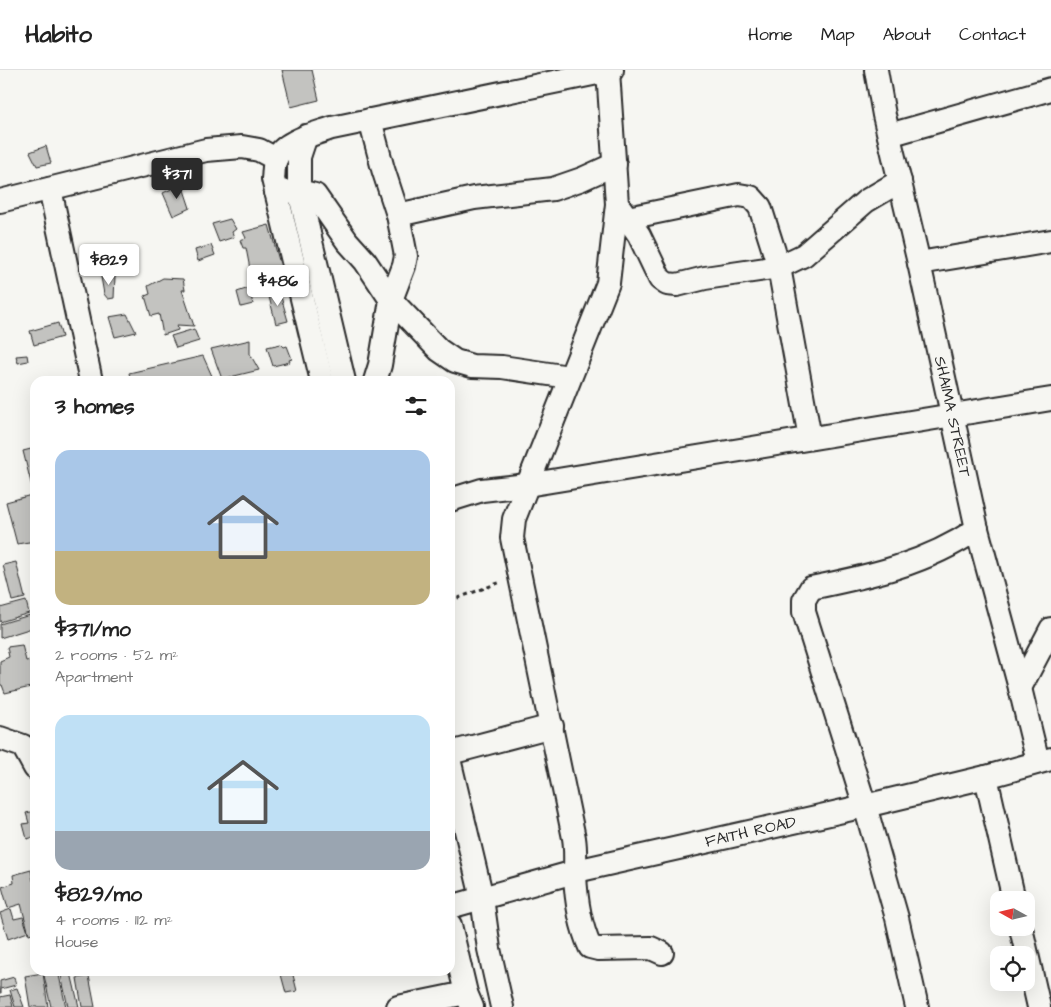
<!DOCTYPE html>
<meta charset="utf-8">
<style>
:root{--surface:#fff;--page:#f2f2f2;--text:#222;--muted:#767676;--line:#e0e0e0;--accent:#2b2b2b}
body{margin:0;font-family:"Architects Daughter",sans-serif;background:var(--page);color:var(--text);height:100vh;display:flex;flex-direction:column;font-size:19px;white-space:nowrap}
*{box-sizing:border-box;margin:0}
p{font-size:16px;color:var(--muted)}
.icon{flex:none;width:28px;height:28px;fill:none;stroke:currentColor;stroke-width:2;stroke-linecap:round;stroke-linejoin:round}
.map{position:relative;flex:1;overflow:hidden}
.details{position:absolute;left:30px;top:306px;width:425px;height:600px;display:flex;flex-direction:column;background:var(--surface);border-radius:15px;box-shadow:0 5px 20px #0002}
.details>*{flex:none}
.needle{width:32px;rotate:278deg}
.fabs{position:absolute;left:990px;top:821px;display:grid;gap:10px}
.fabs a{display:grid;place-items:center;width:45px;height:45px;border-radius:10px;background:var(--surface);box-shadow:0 5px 20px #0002;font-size:25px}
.price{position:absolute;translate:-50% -42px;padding:0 11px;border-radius:5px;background:#fff;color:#222;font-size:16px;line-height:32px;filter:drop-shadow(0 1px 2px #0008)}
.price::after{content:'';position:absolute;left:50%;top:30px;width:15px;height:11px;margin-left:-8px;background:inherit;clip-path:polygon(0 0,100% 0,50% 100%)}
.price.current{background:var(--accent);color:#fff}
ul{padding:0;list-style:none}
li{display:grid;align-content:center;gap:10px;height:265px;padding:0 25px}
li span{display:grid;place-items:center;height:155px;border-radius:15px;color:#555}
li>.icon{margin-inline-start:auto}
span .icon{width:90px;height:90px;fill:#fffc;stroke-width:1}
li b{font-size:21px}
h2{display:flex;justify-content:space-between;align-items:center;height:60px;padding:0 25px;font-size:21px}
header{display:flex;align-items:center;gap:30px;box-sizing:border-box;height:70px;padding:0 25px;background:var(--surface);border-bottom:1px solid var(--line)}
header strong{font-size:24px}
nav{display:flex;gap:28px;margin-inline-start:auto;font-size:18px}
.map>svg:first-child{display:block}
</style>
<header>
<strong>Habito</strong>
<nav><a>Home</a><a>Map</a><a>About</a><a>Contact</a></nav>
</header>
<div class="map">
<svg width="1051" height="937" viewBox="0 0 1051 937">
<rect width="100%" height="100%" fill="#f6f6f2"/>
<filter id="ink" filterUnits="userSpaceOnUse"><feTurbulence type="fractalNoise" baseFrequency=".02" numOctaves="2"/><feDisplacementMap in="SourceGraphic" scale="10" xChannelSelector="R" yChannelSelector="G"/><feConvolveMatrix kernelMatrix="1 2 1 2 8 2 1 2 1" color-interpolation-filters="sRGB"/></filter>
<g filter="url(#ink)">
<path fill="#c3c3c0" stroke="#2b2b2b" d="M282 0H312L319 30 291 37Z
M46 76 51 93 37 96 30 82Z
M182 114 190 138 173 146 163 123Z
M230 149 236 159 232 162 234 167 219 172 212 154Z
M269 155 286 215H282L283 218 255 225 246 178H243L240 170 246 168 243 162Z
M211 175 215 185 198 191 195 180Z
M115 206 114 228 108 229 104 224 101 207Z
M163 208 183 209 185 220H182L194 256 177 255 178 260 163 265 159 244 151 246 145 226 150 224 148 216Z
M249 218 253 234 241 237 237 222Z
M279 220 288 251 276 254 268 223Z
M127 244 136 262 115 267 109 247Z
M58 253 62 267 34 275 30 261Z
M194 259 199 271 176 278 171 266Z
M250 270V284L259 300 222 309 211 279Z
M281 274 284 277 287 276 292 289 289 290 290 292 273 296 267 277Z
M27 285 28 291 18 293 16 286Z
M203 286 212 306 192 311H131L129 303Z
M35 378V416L32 417 23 381Z
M35 424V471L17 474 6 432Z
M16 492 25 528 12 531 3 495Z
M26 531 29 543 0 552V538Z
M30 545 32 558 0 568V554Z
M22 575 26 591 35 589V616L5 623 2 615H0V591L9 587 7 577Z
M35 741V772L34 767 27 769 23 754 29 753 26 743Z
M31 800 33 811 35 810V862L29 864 21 834 8 838 2 817 14 813 13 805Z
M11 839 14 849 23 847 28 862 8 869 0 843Z
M43 901H58L66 937H51Z
M280 901H292L297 921 286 923Z
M43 903 48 937H30L25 906Z
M71 903 79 937H68L61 905Z
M89 906 95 937H82L77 908Z
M14 907 16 915 1 919V923H0V911Z
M17 918 24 937H15L10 920Z
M10 925 13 937H0V927Z"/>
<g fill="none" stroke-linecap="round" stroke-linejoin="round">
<defs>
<g id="minor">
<path id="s1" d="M876 0 884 45 919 193 977 459 1020 618 1038 692"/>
<path d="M608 1 617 134 608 213 514 449 512 468 574 768C576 780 575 792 575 804 576 828 580 855 590 877L598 879 651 878 662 883"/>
<path d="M370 50 383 99 398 145 406 186 404 196 391 230 380 295 375 311"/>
<path d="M889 65 1051 19"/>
<path d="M306 66 299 87V121L344 311"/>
<path d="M50 119 91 311"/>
<path d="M276 122 299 121 315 125 347 171 365 191 391 230 439 280 455 291 472 296 502 297 569 307"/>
<path d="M0 131 206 80 242 77 259 80 276 89"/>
<path d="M621 139 639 165 660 209 667 214 677 215 705 208 779 197 804 185 866 131 900 111"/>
<path d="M398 145 474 128 553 119 582 109 615 94"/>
<path d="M628 148 739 125 751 127 760 137 779 197 810 368"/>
<path d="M919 193 1051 171"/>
<path d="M322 311 273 109C274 103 273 95 276 89 283 71 315 64 332 58L612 0"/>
<path d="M450 430 482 420 527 415 1051 329"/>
<path d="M1020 618 1051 559"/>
<path d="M0 668 23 676 35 698"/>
<path d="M450 683 552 656"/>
<path d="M450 693 482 828 489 879 502 937"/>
<path d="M986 707 1014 830"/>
<path id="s2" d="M450 837 585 799 865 736 986 707 1051 689"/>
<path d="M450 855 466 923 472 937"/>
<path d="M1021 858 1039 937"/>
<path d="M398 937 466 923"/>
<path d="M917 937 897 848 865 736 804 542V530L811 518C870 506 926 494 977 459"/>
</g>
</defs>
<use href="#minor" stroke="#2b2b2b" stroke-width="26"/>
<path stroke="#2b2b2b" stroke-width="3" stroke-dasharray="4 4" stroke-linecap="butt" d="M450 531 501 512"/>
<use href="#minor" stroke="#f6f6f2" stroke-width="22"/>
</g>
</g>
<g text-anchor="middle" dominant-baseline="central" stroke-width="4.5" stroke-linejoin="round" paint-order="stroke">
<g font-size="16" fill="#2b2b2b" stroke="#f6f6f2">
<text stroke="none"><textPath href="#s1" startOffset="355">SHAIMA STREET</textPath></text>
<text stroke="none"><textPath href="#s2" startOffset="310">FAITH ROAD</textPath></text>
</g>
</g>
</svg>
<div class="fabs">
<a><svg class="needle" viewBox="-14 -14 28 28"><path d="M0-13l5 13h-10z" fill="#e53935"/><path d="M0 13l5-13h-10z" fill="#767676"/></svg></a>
<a><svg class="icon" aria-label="locate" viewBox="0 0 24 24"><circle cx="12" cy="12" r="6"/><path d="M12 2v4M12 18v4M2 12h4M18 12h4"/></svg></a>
</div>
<b class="price current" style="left:177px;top:130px">$371</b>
<b class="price" style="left:109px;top:216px">$829</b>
<b class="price" style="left:278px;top:237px">$486</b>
<section class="details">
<h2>3 homes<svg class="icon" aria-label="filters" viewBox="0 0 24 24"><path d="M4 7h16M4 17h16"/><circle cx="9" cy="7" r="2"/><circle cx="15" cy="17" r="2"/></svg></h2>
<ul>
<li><span style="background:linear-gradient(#a9c7e8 65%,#c2b280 0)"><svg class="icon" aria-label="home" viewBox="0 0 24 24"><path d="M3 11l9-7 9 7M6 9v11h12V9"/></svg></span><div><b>$371/mo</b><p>2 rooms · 52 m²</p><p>Apartment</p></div></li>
<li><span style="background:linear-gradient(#bfe0f5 75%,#9aa5b1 0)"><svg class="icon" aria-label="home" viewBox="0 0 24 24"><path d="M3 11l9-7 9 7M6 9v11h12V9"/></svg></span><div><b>$829/mo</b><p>4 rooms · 112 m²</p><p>House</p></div></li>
</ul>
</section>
</div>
